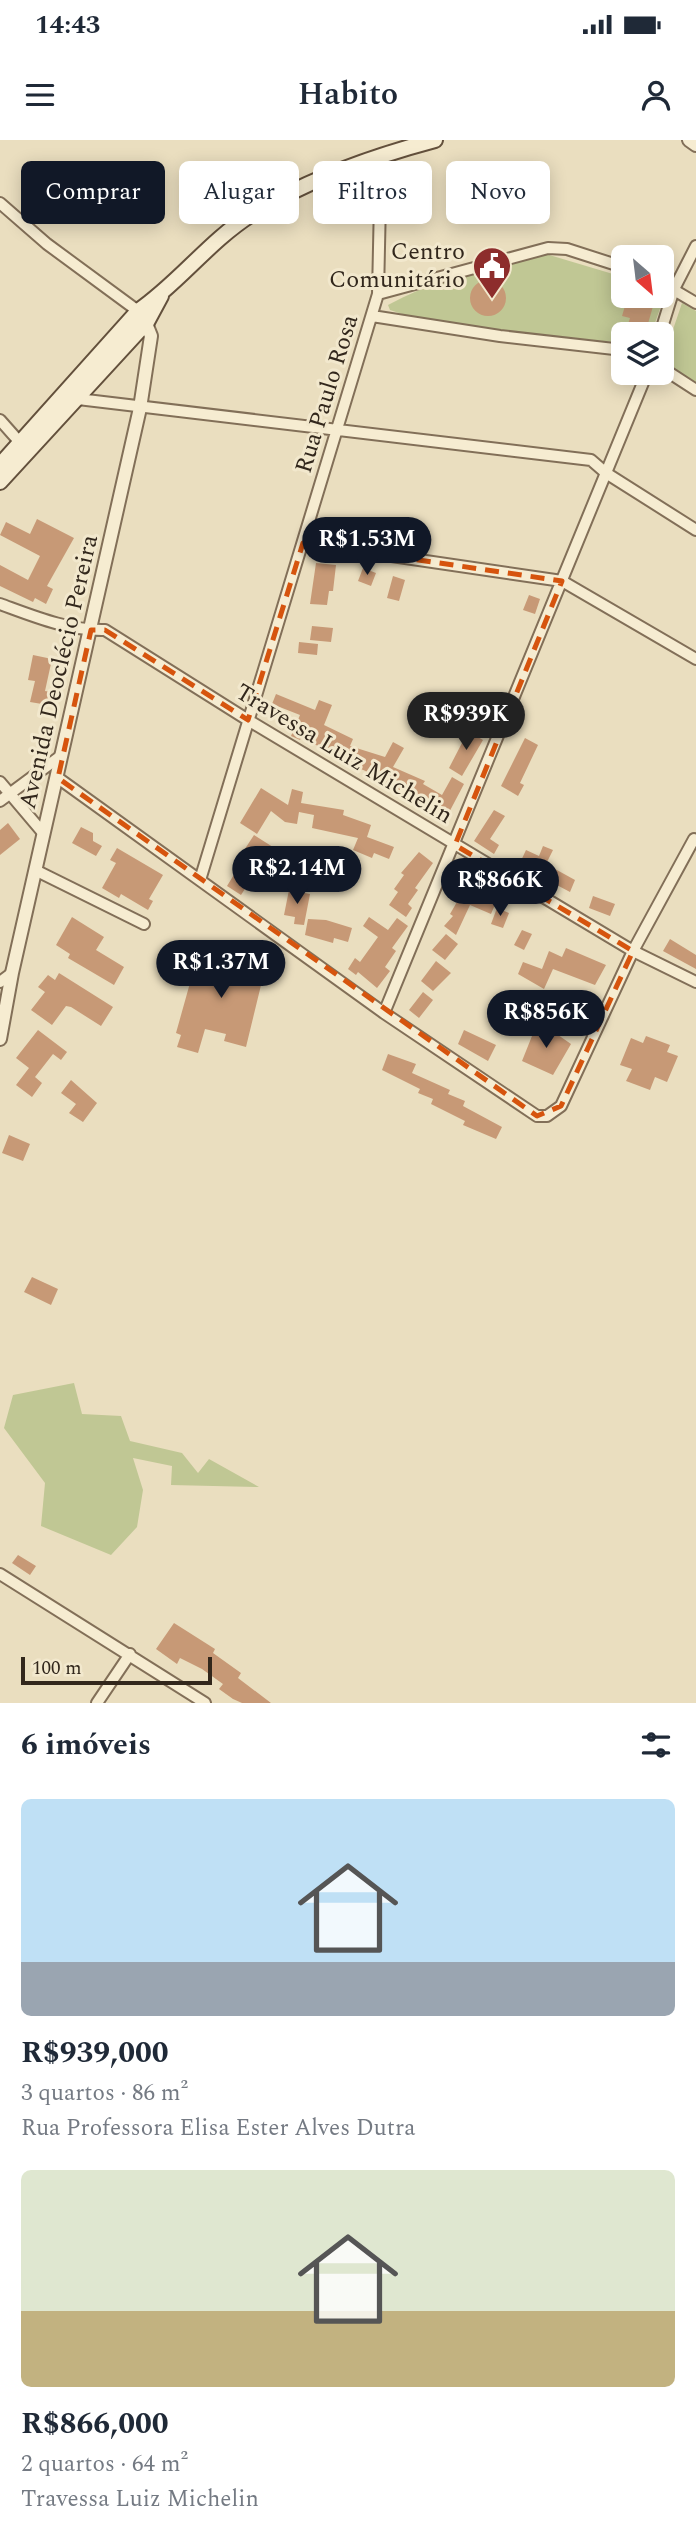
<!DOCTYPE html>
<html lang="pt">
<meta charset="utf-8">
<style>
:root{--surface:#fff;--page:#f2f2f3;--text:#1f2937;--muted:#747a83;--accent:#111827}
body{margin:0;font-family:Spectral,serif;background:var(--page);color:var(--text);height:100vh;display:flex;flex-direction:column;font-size:26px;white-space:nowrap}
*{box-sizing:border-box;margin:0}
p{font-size:23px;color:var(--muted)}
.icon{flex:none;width:38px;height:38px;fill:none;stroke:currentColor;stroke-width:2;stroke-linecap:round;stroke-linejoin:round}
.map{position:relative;height:1563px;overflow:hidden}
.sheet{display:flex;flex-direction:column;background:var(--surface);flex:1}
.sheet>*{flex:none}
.hud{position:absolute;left:21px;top:21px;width:654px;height:63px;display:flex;gap:14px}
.needle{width:46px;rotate:152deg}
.fabs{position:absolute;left:611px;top:105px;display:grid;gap:14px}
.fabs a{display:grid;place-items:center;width:63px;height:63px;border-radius:10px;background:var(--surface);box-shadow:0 4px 18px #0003;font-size:35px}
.scale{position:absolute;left:21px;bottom:18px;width:191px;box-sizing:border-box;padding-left:7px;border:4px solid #32271c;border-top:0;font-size:19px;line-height:24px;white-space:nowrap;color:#32271c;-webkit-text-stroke:5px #f2e8cd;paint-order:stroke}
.price{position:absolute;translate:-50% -60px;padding:0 16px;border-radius:24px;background:var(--accent);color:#fff;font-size:23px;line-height:46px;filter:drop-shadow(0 2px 4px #0008)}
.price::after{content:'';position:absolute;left:50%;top:42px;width:21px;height:16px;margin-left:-10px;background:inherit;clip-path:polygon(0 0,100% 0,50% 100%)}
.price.current{background:#222;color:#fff}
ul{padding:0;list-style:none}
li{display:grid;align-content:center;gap:14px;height:371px;padding:0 21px}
li span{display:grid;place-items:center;height:217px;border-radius:10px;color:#555}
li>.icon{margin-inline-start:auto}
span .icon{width:126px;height:126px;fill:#fffc;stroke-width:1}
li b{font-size:30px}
h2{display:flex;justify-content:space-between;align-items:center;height:84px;padding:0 21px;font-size:30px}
.chip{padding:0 24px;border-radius:10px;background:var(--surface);box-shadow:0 4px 18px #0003;font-size:24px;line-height:63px}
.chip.current{background:var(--accent);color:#fff}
.status{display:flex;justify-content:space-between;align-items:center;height:49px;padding:0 35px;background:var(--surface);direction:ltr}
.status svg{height:19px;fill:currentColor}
header{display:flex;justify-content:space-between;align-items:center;height:91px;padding:0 21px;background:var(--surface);font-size:32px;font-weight:600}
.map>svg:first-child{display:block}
</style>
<div class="status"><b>14:43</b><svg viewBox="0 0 49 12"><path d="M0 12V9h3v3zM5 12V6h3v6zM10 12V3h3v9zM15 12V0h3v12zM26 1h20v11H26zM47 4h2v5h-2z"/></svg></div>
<header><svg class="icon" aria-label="menu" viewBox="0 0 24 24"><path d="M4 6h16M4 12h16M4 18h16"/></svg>Habito<svg class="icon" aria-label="person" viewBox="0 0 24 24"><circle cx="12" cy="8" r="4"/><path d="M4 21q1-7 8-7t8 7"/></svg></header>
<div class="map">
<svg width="696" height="1563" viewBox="0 0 696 1563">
<rect width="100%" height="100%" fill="#eadebf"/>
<path fill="#c0c794" d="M546 114 623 137V156H662V150L666 152 651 194H623V203L501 191 405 175 390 170 388 165C438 138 491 125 546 114Z
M682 163 696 171V243L662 222Z
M74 1243 82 1274 121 1276 130 1301 182 1313 198 1333 209 1319 259 1347 171 1345 172 1326 133 1318 143 1350 137 1387 111 1415 41 1386 45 1343 4 1288 13 1255Z"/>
<path fill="#c79976" d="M470 158a18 18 0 1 1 36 0a18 18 0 1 1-36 0Z
M628 156H656L645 194H625L630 178 622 176Z
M37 379 74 398 47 446 53 449 46 464 35 458 33 462 0 446V425L28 440 40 416 0 395 6 382 30 394Z
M316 423 336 425 333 451H329L327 465 310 464Z
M363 428 376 433 371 446 358 441Z
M393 436 405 440 399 461 387 458Z
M529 455 540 459 535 474 523 470Z
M312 486 333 488 331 502 310 500Z
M299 502 318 504 317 515 298 513Z
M33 515 52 519 45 551 51 552 48 565 30 562 35 541 28 540Z
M276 554 315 570 319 560 332 565 324 585 353 599 350 606 385 617 393 602 404 608 393 627 425 641 423 644 442 655 452 637 464 644 444 682 419 666 421 662 374 638 375 635 349 624 351 620 302 599 303 595 300 600 291 596 300 575 272 564Z
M464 589 483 600 462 636 449 628 463 601 459 599Z
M525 598 538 605 520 643 524 645 518 656 501 646Z
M261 648 288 665 292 649 303 652 301 663 344 670 343 675 371 685 367 697 394 707 389 719 374 713 372 718 353 710 358 698 312 688 314 675 299 672 297 684 285 682 271 671 257 694 240 683Z
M494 670 505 676 490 699 499 705 494 714 474 701Z
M8 683 20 699 0 715V690Z
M81 687 93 693V701L102 706 96 716 72 703Z
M254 695 276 709 254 743 250 741 241 755 227 746 243 720 239 718Z
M543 706 553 710 546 724 575 740 570 752 519 725 526 710 539 716Z
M117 708 163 735 149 759 153 761 148 770 121 754 119 758 102 748 116 723 110 720Z
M277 708 292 711 284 750 269 747Z
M419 712 433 723 415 748 418 750 408 764 412 768 406 777 389 765 398 752 394 749 404 735 401 733Z
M465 739 482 749 479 753 497 760 491 774 470 765 456 795 444 786 453 776 450 774 461 755 457 753Z
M289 750 310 754 304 785 294 784 295 777 284 775Z
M593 756 615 764 610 776 589 768Z
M497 768 509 773 503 788 491 784Z
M72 777 104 797 96 810 124 827 114 845 68 818 70 814 56 805Z
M369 777 388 790 397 778 408 786 392 808 396 811 385 827 390 831 377 848 358 832 356 835 348 829 355 818 360 822 378 797 363 786Z
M308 779 326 780 352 788 348 802 334 798 333 803 305 795Z
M522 790 532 794 524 810 514 805Z
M446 794 458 804 445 820 432 810Z
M670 799 696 815V829L663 811Z
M231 807 247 810 259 819 254 838 262 841 246 907 224 901 226 894 205 889 198 913 177 907 181 895 176 893 197 818 225 826Z
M566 808 606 825 595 845 553 829 544 849 518 834 523 822 542 829 549 811 562 817Z
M436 821 451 833 433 851 421 841Z
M59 833 113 867 101 886 71 867 66 866 52 885 31 870 45 852 38 847 48 835 55 840Z
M423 852 433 860 419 878 409 870Z
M538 881 571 904 553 935 522 921Z
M38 890 67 912 61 920 53 914 35 937 42 943 32 957 16 945 29 928 16 918Z
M464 890 496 905 488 921 458 904Z
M646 896 670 905 667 912 678 916 667 942 655 937 650 950 626 941 632 929 620 925 631 898 643 903Z
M388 914 416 924 412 933 450 950 448 954 465 961 463 966 502 987 496 999 463 985 465 981 431 964 433 959 418 953 420 949 382 930Z
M71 940 97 963 83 982 69 973 76 964 61 953Z
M9 995 30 1004 23 1021 2 1013Z
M32 1137 58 1149 51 1165 24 1152Z
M18 1415 36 1426 30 1435 12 1423Z
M174 1483 215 1509 213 1513 241 1533 238 1538 271 1563H242L233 1559 219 1549 223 1544 202 1529 180 1518 177 1524 156 1509Z"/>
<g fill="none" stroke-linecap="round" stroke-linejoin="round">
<defs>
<path id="minor" d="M0 63 47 104 138 171
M662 143 696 163
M378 154 548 108 567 109 623 127
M372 176 500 196 623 210
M660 194 674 149 696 106
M662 228 696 250
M78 259 591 320 606 333 696 390
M0 280 24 307
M303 403 562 441 696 519
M0 464C33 476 69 491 105 490L248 580 633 811 696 842
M58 638 384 873 537 976H547L561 966 633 811 694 699
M0 642 44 694
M0 661 62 615
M35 730 144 784
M200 740 378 154 381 15
M0 842 12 833
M384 873 647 233
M0 1434 205 1563
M97 1563 130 1514"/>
<path id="tertiary" d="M689 0 696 5
M0 899 12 833 140 268 151 196 143 176"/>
<path id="secondary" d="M0 325 138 171C179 143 209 101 252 74 308 39 371 17 435 0
M0 342 147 182 161 156"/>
</defs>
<use href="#minor" stroke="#826f58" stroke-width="14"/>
<use href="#tertiary" stroke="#826f58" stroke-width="16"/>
<use href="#secondary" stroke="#63503c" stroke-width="18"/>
<use href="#minor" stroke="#f6ecd1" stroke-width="10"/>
<use href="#tertiary" stroke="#f6ecd1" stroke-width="12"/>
<use href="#secondary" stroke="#f6ecd1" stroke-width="14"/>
</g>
<path fill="none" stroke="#d6540e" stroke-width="5" stroke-dasharray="14 9" stroke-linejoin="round" d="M303 403 562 441 455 705 633 811 561 966 537 976 58 638 91 490H105L248 580Z"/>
<defs>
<symbol id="civic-pin" viewBox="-11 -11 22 30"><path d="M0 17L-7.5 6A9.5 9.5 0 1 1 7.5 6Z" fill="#8d2d2c" stroke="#f2e8cd"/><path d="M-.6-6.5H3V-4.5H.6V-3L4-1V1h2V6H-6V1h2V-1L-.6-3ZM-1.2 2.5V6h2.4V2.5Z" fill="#fff"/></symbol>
</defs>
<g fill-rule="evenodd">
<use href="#civic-pin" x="470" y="104" width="44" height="60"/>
</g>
<g text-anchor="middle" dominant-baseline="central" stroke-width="6" stroke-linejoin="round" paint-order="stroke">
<g font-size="24" fill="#32271c" stroke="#f2e8cd" text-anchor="end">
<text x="465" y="112">Centro<tspan x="465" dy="28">Comunitário</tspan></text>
</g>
<g font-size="24" fill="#32271c" stroke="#f2e8cd">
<text transform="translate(327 254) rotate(-73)">Rua Paulo Rosa</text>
<text transform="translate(59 532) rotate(-77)">Avenida Deoclécio Pereira</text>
<text transform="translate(344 614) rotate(31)">Travessa Luiz Michelin</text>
</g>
</g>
</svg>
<div class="fabs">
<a><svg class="needle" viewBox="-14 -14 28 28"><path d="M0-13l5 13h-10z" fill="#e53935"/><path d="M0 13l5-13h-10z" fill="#747a83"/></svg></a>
<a><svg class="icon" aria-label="layers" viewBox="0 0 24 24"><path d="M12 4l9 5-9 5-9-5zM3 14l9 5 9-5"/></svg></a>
</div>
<div class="scale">100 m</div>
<b class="price" style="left:367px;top:437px">R$1.53M</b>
<b class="price current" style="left:466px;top:612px">R$939K</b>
<b class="price" style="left:297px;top:766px">R$2.14M</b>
<b class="price" style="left:500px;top:778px">R$866K</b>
<b class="price" style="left:221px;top:860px">R$1.37M</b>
<b class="price" style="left:546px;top:910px">R$856K</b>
<div class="hud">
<a class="chip current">Comprar</a>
<a class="chip">Alugar</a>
<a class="chip">Filtros</a>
<a class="chip">Novo</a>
</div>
</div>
<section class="sheet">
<h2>6 imóveis<svg class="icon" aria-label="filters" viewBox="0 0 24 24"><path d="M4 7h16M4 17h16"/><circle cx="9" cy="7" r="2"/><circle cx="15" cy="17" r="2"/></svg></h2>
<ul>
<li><span style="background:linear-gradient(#bfe0f5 75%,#9aa5b1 0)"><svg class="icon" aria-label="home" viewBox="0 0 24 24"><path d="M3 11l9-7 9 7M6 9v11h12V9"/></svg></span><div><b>R$939,000</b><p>3 quartos · 86 m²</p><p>Rua Professora Elisa Ester Alves Dutra</p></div></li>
<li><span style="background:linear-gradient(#dfe7d0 65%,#c2b280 0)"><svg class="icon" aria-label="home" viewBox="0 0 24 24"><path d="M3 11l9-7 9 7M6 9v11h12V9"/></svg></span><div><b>R$866,000</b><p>2 quartos · 64 m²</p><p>Travessa Luiz Michelin</p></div></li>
</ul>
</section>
